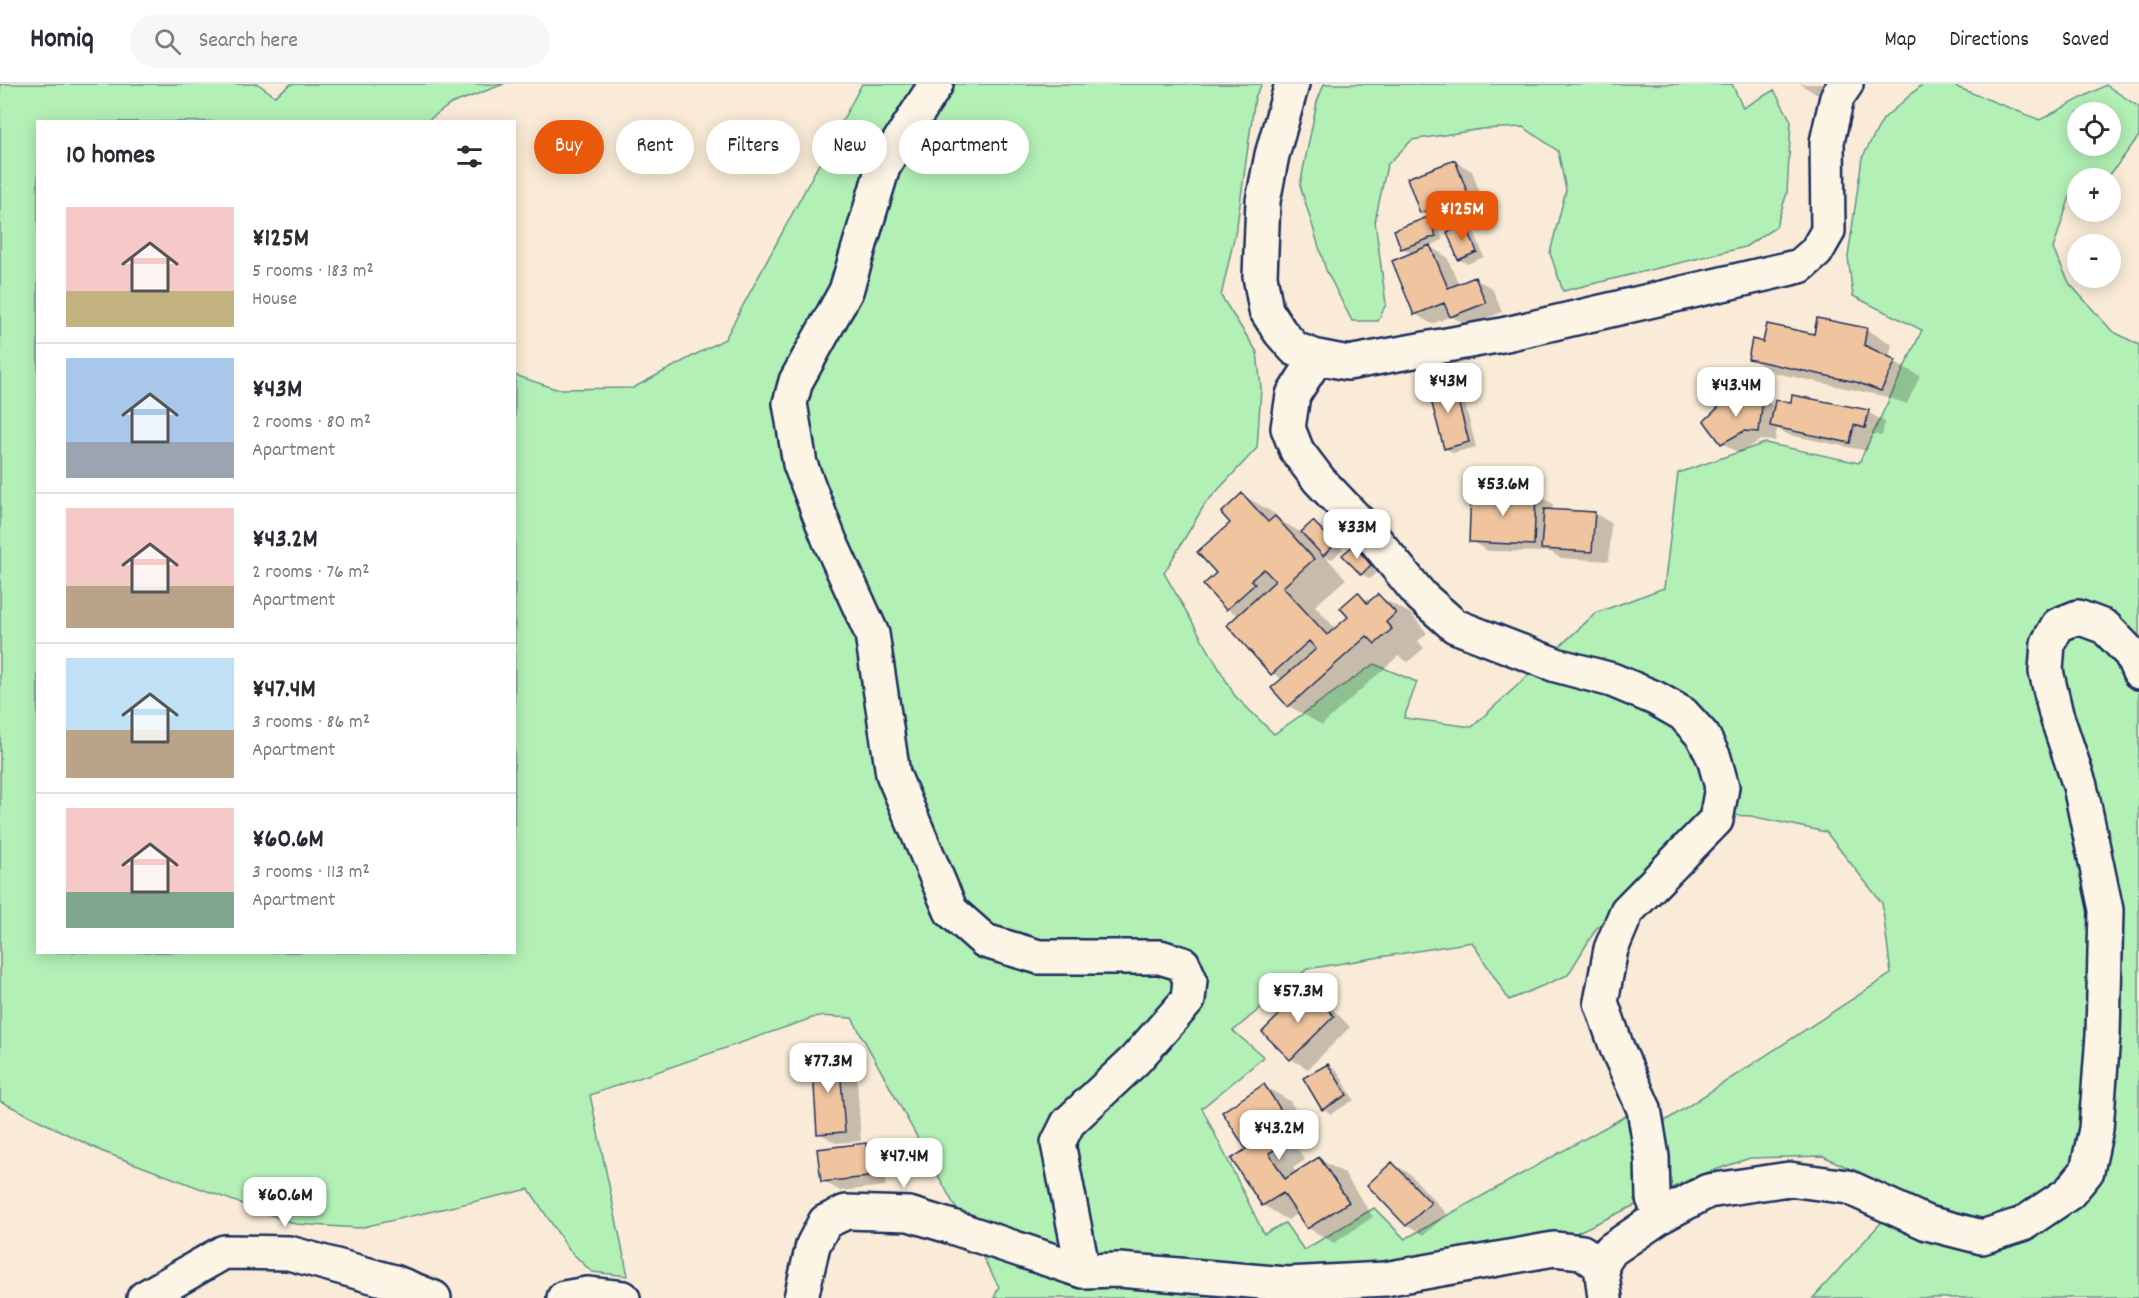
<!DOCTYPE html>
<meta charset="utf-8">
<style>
:root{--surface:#fff;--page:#f7f7f7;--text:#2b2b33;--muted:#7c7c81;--line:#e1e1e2;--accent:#ea580c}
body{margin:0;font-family:Dekko,sans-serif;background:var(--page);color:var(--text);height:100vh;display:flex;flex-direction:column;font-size:22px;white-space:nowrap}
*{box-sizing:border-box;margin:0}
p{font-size:20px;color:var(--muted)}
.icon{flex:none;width:33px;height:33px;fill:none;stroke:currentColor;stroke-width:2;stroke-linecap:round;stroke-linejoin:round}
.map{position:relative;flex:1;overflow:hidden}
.side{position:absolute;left:36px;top:36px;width:480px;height:834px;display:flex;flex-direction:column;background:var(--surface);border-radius:0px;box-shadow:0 3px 15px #0003}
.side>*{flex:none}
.guide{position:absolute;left:534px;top:36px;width:570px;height:54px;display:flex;gap:12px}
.buttons{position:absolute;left:2067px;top:18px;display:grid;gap:12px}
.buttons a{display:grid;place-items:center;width:54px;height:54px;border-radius:50%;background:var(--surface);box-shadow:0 3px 15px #0003;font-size:30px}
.price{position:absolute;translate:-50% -51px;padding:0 14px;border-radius:12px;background:#fff;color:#222;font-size:20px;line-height:39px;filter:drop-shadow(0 2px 3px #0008)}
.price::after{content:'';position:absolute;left:50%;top:36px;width:18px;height:14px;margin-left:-9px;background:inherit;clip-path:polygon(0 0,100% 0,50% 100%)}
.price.selected{background:var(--accent);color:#fff}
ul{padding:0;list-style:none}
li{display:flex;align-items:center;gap:18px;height:150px;padding:0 30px}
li+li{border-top:2px solid var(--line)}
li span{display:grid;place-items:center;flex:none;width:168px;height:120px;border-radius:0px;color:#555}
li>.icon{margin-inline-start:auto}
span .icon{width:72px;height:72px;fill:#fffc;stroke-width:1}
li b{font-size:26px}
h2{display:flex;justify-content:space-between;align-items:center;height:72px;padding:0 30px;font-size:26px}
.tag{padding:0 21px;border-radius:27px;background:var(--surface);box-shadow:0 3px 15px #0003;font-size:21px;line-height:54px}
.tag.selected{background:var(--accent);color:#fff}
header{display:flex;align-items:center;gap:36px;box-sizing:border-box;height:84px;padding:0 30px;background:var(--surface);border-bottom:2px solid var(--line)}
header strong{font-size:28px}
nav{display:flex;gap:33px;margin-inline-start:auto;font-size:21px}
.search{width:420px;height:54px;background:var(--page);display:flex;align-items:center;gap:15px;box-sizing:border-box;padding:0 21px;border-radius:33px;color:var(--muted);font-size:22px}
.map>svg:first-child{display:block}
</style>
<header>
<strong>Homiq</strong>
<div class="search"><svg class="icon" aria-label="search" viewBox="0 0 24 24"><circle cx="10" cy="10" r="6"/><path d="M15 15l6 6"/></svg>Search here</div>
<nav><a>Map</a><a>Directions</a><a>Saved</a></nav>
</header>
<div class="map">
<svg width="2139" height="1214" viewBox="0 0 2139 1214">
<rect width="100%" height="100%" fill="#f9ebd7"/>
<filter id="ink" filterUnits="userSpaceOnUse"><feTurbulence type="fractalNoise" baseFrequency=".0167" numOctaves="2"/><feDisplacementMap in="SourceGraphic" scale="12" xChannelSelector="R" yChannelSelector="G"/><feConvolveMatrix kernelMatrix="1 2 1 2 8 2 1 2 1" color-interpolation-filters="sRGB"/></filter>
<g filter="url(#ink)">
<path fill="#b2f0b6" stroke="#66908a" stroke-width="1.5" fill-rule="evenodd" d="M0 0H258L275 12 291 0H504L451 20 427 37 38 38V868H514L515 291 556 305 633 304 725 255 862 0H1262L1255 13 1237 141 1221 212 1257 268 1261 304 1257 364 1205 420 1164 489 1235 612 1274 650 1374 580 1417 598 1404 634 1472 643 1596 529 1664 504 1678 389 1765 359 1859 379 1922 246 1853 212 1848 173 1862 74 1883 35 1923 0H1949L2040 36 2106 1 2139 23V52L2109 92 2101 94H2078L2077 104 2072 106 2053 165 2070 200 2112 247 2139 261V1214H1813L1906 1111 1823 1072 1750 1074 1697 1092 1576 1149 1468 1173 1325 1214H994L999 1203 852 934 818 932 590 1011 628 1192 592 1188 569 1166 529 1105 359 1144 295 1140 101 1067 0 1017ZM2078 28H2110V62H2078ZM1700 730 1751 732 1826 748 1882 819 1891 890 1633 1058 1629 1030 1405 1155 1374 1124 1304 1166 1285 1139 1264 1150 1202 1024 1264 973 1233 947 1307 885 1472 858 1509 916 1568 891 1596 845Z
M1324 0H1732L1743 24 1774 6 1791 37 1787 109 1776 143 1745 163 1563 207 1550 169 1566 106 1558 67 1523 43 1482 45 1412 56 1387 81 1375 137 1386 220 1378 237H1352L1326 186 1300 101 1317 18Z"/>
<path fill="#0003" d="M1800 0H1834L1816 10Z
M1455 77 1472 87 1484 120 1436 138 1443 156 1429 162 1447 173 1459 201 1475 195 1492 204 1502 228 1468 242 1451 232 1432 240 1415 230 1413 170 1402 164 1396 147 1430 133 1421 128Z
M1465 142 1474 147 1484 173 1467 180 1459 175Z
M1819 235 1867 246 1892 260 1889 275 1920 292 1907 320 1883 312 1775 289 1750 274 1764 259 1816 252Z
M1452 296 1460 301 1476 363 1453 369 1445 364Z
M1763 315 1775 323 1868 328 1885 338 1882 352 1871 350 1867 367 1789 351 1777 345 1775 357 1761 356 1739 369 1722 359Z
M1536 410 1553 420 1552 427 1594 429 1611 439 1609 477 1560 474 1551 468 1488 467 1471 457Z
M1243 411 1275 430 1283 438 1302 449 1313 438 1321 443 1343 465 1332 475 1325 472 1346 495 1315 522 1336 545 1350 533 1358 510 1371 518 1378 512 1411 530 1427 549 1418 557 1424 564 1408 578 1398 572 1322 641 1289 622 1283 596 1272 589 1239 532 1227 525 1218 490 1232 439Z
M1354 463 1362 467 1379 486 1370 495 1362 490Z
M1306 905 1323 915 1350 943 1308 985 1291 975Z
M839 970 856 980 861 1057 836 1059 819 1049Z
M1328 981 1337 986 1354 1016 1331 1030 1323 1025Z
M1264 1002 1290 1017 1314 1055 1298 1065 1305 1076 1293 1084 1296 1089 1319 1075 1344 1089 1373 1133 1334 1159 1308 1144 1298 1129 1288 1136 1263 1121 1248 1065Z
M865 1061 882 1071 886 1102 840 1107 823 1097Z
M1392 1080 1409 1089 1447 1130 1424 1151 1407 1141 1369 1101Z"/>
<path fill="#efc49f" stroke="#1b2f5e" stroke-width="1.5" d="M1455 76 1468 110 1420 129 1407 94Z
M1428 133 1436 152 1401 165 1394 146Z
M1466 141 1477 168 1458 176 1447 148Z
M1430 161 1448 204 1475 193 1486 219 1450 233 1444 219 1414 231 1392 177Z
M1817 234 1867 244 1864 261 1896 276 1881 307 1856 298 1748 275 1752 255 1763 258 1767 240 1814 250Z
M1452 295 1469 358 1444 365 1427 301Z
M1746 311 1763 314 1759 348 1744 347 1721 360 1704 337 1721 321Z
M1792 311 1869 326 1865 344 1854 341 1850 359 1770 342 1775 316 1791 318Z
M1471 406 1536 408 1534 461 1469 458Z
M1242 409 1268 438 1275 432 1314 475 1283 503 1327 551 1348 533 1340 524 1358 508 1367 519 1378 510 1396 529 1386 538 1392 545 1375 560 1367 552 1288 623 1271 604 1316 565 1309 557 1271 591 1227 541 1275 497 1264 485 1251 496 1255 500 1226 526 1203 501 1216 489 1197 468 1230 439 1221 429Z
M1544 425 1595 428 1592 468 1541 465Z
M1313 437 1335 460 1323 472 1301 448Z
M1354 461 1371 481 1361 491 1342 471Z
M1306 904 1334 932 1290 976 1262 948Z
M839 969 845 1048 817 1050 812 970Z
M1328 980 1347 1011 1322 1026 1303 994Z
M1264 1000 1290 1040 1274 1050 1281 1062 1269 1069 1285 1095 1319 1073 1349 1118 1307 1145 1283 1109 1262 1122 1231 1075 1246 1065 1222 1028Z
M866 1059 869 1093 821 1098 817 1065Z
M1392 1078 1431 1119 1406 1142 1367 1101Z"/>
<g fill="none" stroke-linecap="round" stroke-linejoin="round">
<defs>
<path id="minor" d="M936 0 883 83 846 207 796 297 790 319 800 380 829 455 872 550 893 690 951 827 985 857 1039 873H1160L1183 880 1190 896 1188 916 1135 976 1068 1039 1058 1059 1083 1187
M1292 0 1272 71 1263 117 1260 192 1266 226 1280 248 1295 265 1317 273 1348 279 1502 251 1800 182 1816 168 1828 147 1827 58 1837 13 1846 0
M1317 273 1293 311 1288 344 1297 367 1319 396 1371 451 1421 512 1455 542 1556 581 1612 596 1655 614 1683 630 1703 652 1714 674 1722 703 1716 736 1627 827 1611 865 1601 918 1617 964 1644 1025 1652 1073 1653 1114 1661 1132
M144 1214 224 1168 289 1169 394 1198 434 1214
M564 1214 587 1210 623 1214
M801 1214 813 1161 825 1138 846 1128 909 1130 952 1143 1083 1187 1119 1186 1287 1200 1385 1195 1554 1165 1582 1168 1601 1182
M1605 1214 1601 1182 1611 1166 1661 1132 1708 1107 1789 1095 1848 1103 1927 1139 1982 1153 2023 1140 2069 1109 2087 1087 2096 1045 2103 951 2106 826 2080 702 2056 630 2046 587 2048 559 2058 541 2078 533 2105 543 2131 570 2139 588"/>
</defs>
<use href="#minor" stroke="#1b2f5e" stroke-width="38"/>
<use href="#minor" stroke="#fcf5e5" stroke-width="33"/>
</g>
</g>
</svg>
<div class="buttons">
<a><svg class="icon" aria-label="locate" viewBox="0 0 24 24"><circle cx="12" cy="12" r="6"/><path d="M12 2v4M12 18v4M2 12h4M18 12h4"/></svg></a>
<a>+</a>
<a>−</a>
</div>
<b class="price selected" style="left:1462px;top:158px">¥125M</b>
<b class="price" style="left:1448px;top:330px">¥43M</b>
<b class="price" style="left:1736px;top:334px">¥43.4M</b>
<b class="price" style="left:1503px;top:433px">¥53.6M</b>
<b class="price" style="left:1357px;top:476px">¥33M</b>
<b class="price" style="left:1298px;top:940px">¥57.3M</b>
<b class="price" style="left:828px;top:1010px">¥77.3M</b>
<b class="price" style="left:1279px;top:1077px">¥43.2M</b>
<b class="price" style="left:904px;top:1105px">¥47.4M</b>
<b class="price" style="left:285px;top:1144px">¥60.6M</b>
<div class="guide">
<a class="tag selected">Buy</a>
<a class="tag">Rent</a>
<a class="tag">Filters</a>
<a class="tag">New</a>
<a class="tag">Apartment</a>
</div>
<section class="side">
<h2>10 homes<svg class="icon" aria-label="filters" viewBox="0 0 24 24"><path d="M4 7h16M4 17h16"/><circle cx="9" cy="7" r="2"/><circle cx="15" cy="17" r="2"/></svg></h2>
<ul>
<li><span style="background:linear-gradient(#f6c9c9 70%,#c2b280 0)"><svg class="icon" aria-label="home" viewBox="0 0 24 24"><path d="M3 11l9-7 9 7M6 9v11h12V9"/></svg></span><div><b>¥125M</b><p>5 rooms · 183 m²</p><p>House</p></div></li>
<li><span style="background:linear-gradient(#a9c7e8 70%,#9aa5b1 0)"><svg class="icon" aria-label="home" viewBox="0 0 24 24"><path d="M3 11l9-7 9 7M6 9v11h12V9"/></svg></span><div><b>¥43M</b><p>2 rooms · 80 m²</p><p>Apartment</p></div></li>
<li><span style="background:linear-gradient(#f6c9c9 65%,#b9a48a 0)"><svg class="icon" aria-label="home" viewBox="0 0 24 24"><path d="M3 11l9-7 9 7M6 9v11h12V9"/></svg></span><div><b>¥43.2M</b><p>2 rooms · 76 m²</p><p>Apartment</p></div></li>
<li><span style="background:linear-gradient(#bfe0f5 60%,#b9a48a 0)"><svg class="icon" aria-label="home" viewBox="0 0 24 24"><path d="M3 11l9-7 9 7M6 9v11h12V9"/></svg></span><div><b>¥47.4M</b><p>3 rooms · 86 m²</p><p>Apartment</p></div></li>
<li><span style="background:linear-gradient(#f6c9c9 70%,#7fa58c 0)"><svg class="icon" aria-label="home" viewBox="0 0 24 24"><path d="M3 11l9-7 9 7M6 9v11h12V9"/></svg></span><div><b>¥60.6M</b><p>3 rooms · 113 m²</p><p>Apartment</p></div></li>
</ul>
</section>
</div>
